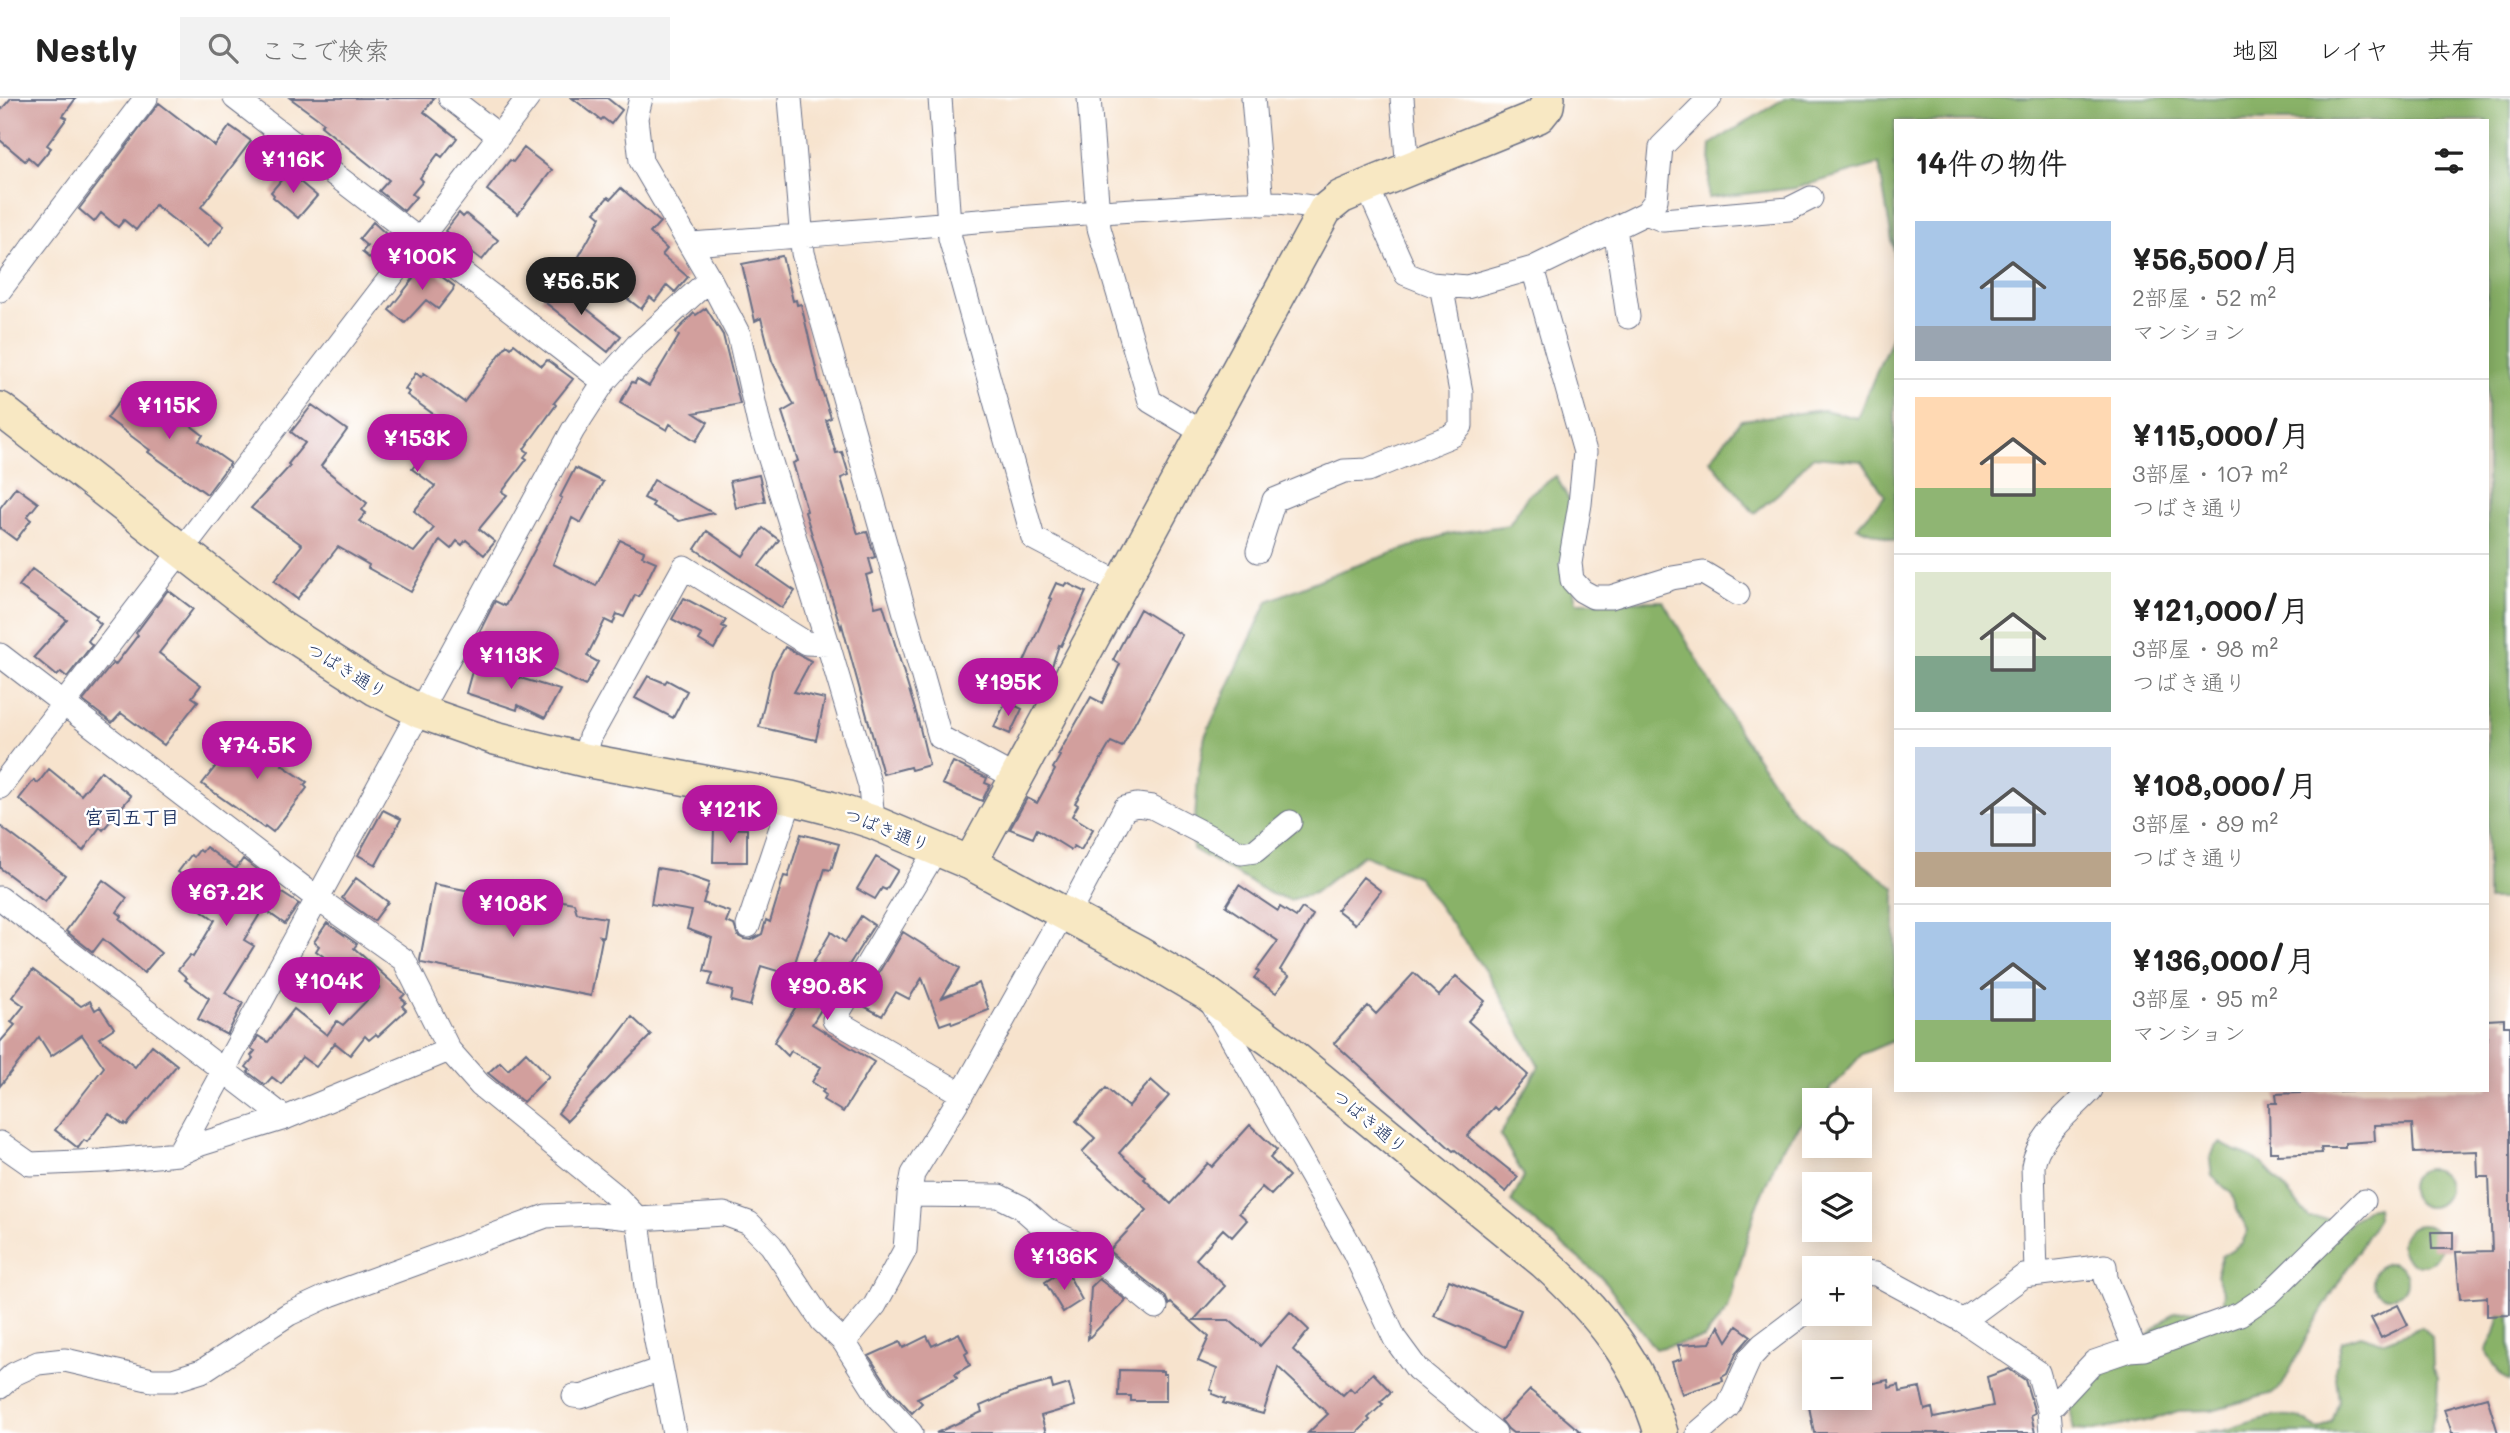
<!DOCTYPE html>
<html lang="ja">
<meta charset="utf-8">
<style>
:root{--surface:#fff;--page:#f2f2f2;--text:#222;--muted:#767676;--line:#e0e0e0;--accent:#b5179e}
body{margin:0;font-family:Mali,"Klee One",sans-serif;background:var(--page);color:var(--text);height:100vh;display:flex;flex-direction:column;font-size:26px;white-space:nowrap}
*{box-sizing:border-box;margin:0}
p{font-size:23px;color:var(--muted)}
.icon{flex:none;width:38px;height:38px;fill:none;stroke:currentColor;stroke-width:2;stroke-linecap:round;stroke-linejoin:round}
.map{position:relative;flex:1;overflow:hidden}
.panel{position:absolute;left:1894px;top:21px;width:595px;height:973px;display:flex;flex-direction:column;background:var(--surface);border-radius:0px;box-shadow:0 4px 18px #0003}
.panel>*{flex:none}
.fabs{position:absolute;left:1802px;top:990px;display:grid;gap:14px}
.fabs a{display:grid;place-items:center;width:70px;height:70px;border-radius:0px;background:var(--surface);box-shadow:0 4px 18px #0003;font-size:35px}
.price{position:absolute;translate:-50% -60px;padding:0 16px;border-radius:24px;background:var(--accent);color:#fff;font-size:23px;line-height:46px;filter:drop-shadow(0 2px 4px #0008)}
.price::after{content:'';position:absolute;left:50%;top:42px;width:21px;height:16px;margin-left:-10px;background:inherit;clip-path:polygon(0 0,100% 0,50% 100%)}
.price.selected{background:#222;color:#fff}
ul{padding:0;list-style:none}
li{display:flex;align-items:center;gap:21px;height:175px;padding:0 21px}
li+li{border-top:2px solid var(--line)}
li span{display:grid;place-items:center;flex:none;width:196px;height:140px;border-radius:0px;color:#555}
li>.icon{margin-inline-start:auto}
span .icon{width:84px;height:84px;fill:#fffc;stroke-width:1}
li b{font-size:30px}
h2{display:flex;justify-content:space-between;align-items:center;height:84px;padding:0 21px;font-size:30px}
header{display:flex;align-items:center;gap:42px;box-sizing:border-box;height:98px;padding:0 35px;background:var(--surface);border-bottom:2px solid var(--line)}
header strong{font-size:33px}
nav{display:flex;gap:38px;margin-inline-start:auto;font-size:24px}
.search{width:490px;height:63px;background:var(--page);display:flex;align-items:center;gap:18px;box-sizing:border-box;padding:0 24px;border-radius:0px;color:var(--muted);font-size:26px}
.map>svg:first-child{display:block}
</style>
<header>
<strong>Nestly</strong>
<div class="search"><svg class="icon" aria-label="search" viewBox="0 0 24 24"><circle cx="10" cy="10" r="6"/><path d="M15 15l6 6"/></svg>ここで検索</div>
<nav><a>地図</a><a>レイヤ</a><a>共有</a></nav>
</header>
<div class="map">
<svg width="2510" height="1335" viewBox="0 0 2510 1335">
<rect width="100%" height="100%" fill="#fff"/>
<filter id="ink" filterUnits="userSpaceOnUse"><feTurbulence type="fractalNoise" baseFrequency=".0143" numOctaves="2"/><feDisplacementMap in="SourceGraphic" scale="14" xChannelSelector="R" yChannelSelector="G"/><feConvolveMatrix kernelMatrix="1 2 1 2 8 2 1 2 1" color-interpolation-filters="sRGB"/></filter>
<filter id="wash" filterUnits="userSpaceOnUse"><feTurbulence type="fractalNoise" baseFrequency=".00686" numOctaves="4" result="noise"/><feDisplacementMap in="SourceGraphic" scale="28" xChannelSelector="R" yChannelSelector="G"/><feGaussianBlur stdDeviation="1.57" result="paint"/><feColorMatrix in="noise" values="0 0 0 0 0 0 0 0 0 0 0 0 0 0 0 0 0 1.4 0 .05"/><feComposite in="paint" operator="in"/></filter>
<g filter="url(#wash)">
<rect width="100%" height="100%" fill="#f7e3cd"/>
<path fill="#89b268" stroke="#527063" stroke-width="2" d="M1785 0H2510V802H2487V23H1895V160L1879 66 1796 90 1708 100 1711 46Z
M1895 198V443L1857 429 1885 398 1862 363 1812 359 1779 395 1754 415 1710 362 1741 322 1824 312 1857 320 1892 238Z
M1556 378 1575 413 1568 464 1576 504 1663 503 1741 636 1793 713 1895 790V942L1862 956 1820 1003H1815V1009L1781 1051 1755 1112 1728 1211 1704 1240 1655 1251 1602 1180 1511 1104 1524 1078 1500 1037 1539 968 1488 877 1418 779 1363 757 1314 795 1290 802 1271 796 1193 751 1198 678 1205 638 1268 503 1341 473 1448 436 1509 427 1528 397Z
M2221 1045C2233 1054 2249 1055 2261 1065 2277 1080 2295 1103 2309 1120L2328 1121 2343 1131 2367 1111 2377 1109 2378 1120 2313 1227 2282 1288 2273 1295 2212 1312 2178 1313 2151 1322 2093 1333 2074 1332 2070 1315 2072 1304 2091 1278 2146 1241 2156 1229 2175 1214 2222 1208 2224 1194 2216 1177 2222 1158 2242 1145 2248 1132 2237 1112 2232 1096 2212 1078 2210 1062 2215 1049Z
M2410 1090a19 19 0 1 1 38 0a19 19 0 1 1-38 0Z
M2401 1147a20 20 0 1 1 40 0a20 20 0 1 1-40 0Z
M2373 1182a17 17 0 1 1 34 0a17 17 0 1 1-34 0Z
M2510 1215V1283L2501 1278 2486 1253 2495 1235 2500 1217Z
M2422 1229 2432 1238 2433 1270 2438 1279 2437 1304 2430 1335H2193C2204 1334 2216 1335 2226 1332 2247 1326 2273 1314 2296 1319 2303 1320 2311 1328 2319 1331L2332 1324 2339 1303 2335 1271 2342 1243 2360 1237 2382 1244Z"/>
<g id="blocks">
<path fill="#d29f9d" d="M11 0H76L63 18 67 20 47 47 51 50 37 67 28 59 25 63 0 42V13Z
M290 0H434L424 14 457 40 442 59 438 56 420 80 423 83 412 96 416 99 404 113 379 93 389 82 321 28 324 25Z
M572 0H607L622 12 611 26 603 20 601 22Z
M159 5 215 48 230 28 251 43 201 109 224 128 208 149 155 107 136 132 124 122 118 129 101 115 94 124 79 111Z
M524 50 552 72 518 116 487 92 510 62 513 64Z
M288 74 317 98 298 120 273 99 274 97 271 94Z
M621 90 660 124 650 135 667 151 662 157 688 179 675 194 667 187 655 203 650 199 641 211 577 162 601 119 595 114 608 99 611 101Z
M459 115 463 119 466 116 498 142 482 162 445 133Z
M373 124 398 147 387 160 385 158 378 167 362 154 367 148 359 141Z
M782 158 793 203 796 202 797 207 801 206 819 283 831 320 826 322 836 355 842 354 849 377 841 380 858 436 867 434 875 459 869 461 873 475 866 477 875 509 883 507 917 618 929 667 911 672 910 669 883 676 842 527 841 530 805 414 807 413 793 365 798 363 782 314 794 307 772 263 761 220 755 223 742 166Z
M421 163 454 188 453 192 438 211 426 202 405 225 389 212 413 181 410 178Z
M554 185 621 238 608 254 541 201Z
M706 210 723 237 740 306 694 315 708 324 696 343 670 326 667 332 620 305 632 284 635 285 637 281 649 288 679 238 676 234 694 215 696 217Z
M514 246 542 268 547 262 573 281 554 305 556 307 524 351 528 354 524 359 527 361 502 394 507 397 479 431 495 444 484 457 466 442 462 447 457 443 451 451 440 442 411 494 368 470 369 467 338 449 297 501 274 483 302 447 251 410 290 368 288 366 305 345 291 334 312 307 347 332 321 368 367 405 362 412 366 415 359 423 414 454 434 430 414 413 435 388 412 371 447 326 407 297 409 294 405 291 416 275 421 279 424 275 464 304 507 247 511 250Z
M129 290 172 321H176L178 318 203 337 199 343 230 365 207 396 148 354 150 352 107 320Z
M575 370 603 384 581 425 572 420 553 466 596 488 620 442 644 453 642 458 656 464 639 499 635 497 624 519 617 516 613 526 605 522 587 558 598 564 585 588 479 535 495 503 505 508 562 400 560 399Z
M759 377 765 403 736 410 730 383Z
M654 382 713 415 679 423 652 408 654 405 644 400Z
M16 389 38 405 27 419 31 422 16 442 0 430V410Z
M763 430 779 442 759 468 795 493 782 510 695 451 707 433 743 458Z
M32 471 97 518 95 521 101 526 88 543 92 547 67 579 61 574 57 578 34 559 67 522 19 488Z
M1056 485 1065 488 1067 485 1086 494 1061 548 1059 547 1047 583 1019 575 1052 501 1049 500Z
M168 492 193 511 159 555 201 587 192 599 198 603 164 647 121 615 112 625 83 603 113 565 115 567 138 537 136 535Z
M684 500 726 522 722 528 726 530 714 551 699 542 702 537 672 521Z
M1140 511 1182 537 1122 649 1111 644 1075 705 1078 707 1072 718 1093 731 1081 752 1074 748 1071 752 1037 731 1033 740 1010 731 1027 700 1037 705 1055 672 1053 670 1060 658 1058 657 1091 599 1102 605 1120 566 1113 562Z
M785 549 811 563 794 594 825 601 816 642 759 629 772 572Z
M474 566 560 592 545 620 518 607 517 612 466 595Z
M648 578 665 585 667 582 687 593 673 620 635 600Z
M1006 603 1022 611 1010 636 994 629Z
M252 630 268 642 266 644 288 660 282 667 307 684 304 687 307 690 273 734 265 728 264 730 202 686 229 651 233 654Z
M953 664 987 680 985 685 990 687 982 703 942 686Z
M49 671 81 697 101 673 131 698 103 732 100 729 83 753 19 701 34 682 38 685Z
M383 712 401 721 376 767 358 757Z
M0 728 65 777 45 804 0 770Z
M714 730 747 731V764H713Z
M801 736 839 746 831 772 825 771 791 877 761 868 750 908 731 903 733 893 709 887 713 875 704 873 712 840 687 831 692 813 651 806 657 770 675 773 709 785 703 805 730 814 726 824 734 827 738 838 744 841 751 842 762 836 766 822 770 824 784 778 788 779Z
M206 749 236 771 243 761 268 780 265 784 299 806 285 826 263 811 244 842 254 848 225 895 243 905 227 937 198 921 209 900 185 882 187 880 178 872 190 857 193 859 215 822 186 801 194 790 179 779 181 776 178 774 191 757 194 759 199 752 202 754Z
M876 759 898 772 886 792 882 790 875 801 857 791Z
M1363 779 1381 793 1355 826 1337 812Z
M356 780 388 804 374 823 342 800Z
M103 782 127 800 117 814 122 818 120 821 161 855 144 875 103 841 93 854 66 833Z
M434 786 533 805 541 799 574 805 577 815 606 820 603 839 600 838 602 841 591 898 421 865 420 862Z
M1239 787 1278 813 1280 809 1296 819 1302 810 1313 817 1280 872 1289 878 1276 895 1254 880 1259 874 1257 872 1278 843 1226 808Z
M861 818 874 827 812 926 874 964 843 1014 823 1002 826 997 822 994 824 992 812 984 821 969 791 953 788 958 774 944 800 902 794 898 831 834 845 844Z
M327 825 357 846 354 850 405 896 401 900 406 904 402 908 406 912 378 938 376 936 369 942 365 938 350 957 335 945 316 969 302 959 281 986 272 979 265 987 248 974 250 972 246 969 253 960 251 958 255 953 251 951 258 938 268 944 294 911 327 937 337 923 343 927 379 890 339 865 337 868 316 853 319 848 314 844Z
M903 834 960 870 942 900 979 885 989 912 952 926 951 923 940 927 922 880 909 901 896 894 882 918 860 906Z
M33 872 81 908 90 903 95 912 100 909 114 930 99 940 135 969 152 947 177 967 127 1027 125 1025 124 1027 109 1016 87 1044 84 1042 78 1050 55 1032 104 969 82 937 51 958 39 939 0 988V944L15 927 11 924 24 908 12 899Z
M1414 875 1439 898 1456 878 1485 903 1468 923 1528 977 1497 1012 1494 1009 1467 1038 1518 1079 1506 1094 1455 1052 1453 1053 1334 945 1368 908 1376 916Z
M632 919 651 937 567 1023 558 1015Z
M2504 921V928H2510V1217L2487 1218V1199L2460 1201 2456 1154 2492 1153 2489 1079H2478L2477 1053 2414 1055 2412 1026 2374 1027 2375 1043 2345 1045V1050H2321L2322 1055 2278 1057V1054H2270L2269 1005H2277L2276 996 2363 992H2487V922Z
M526 954 549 978 523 1004 488 975 500 964 508 972Z
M1151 982 1169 998 1119 1055 1146 1079 1144 1081 1171 1106 1208 1065 1212 1069 1250 1027 1277 1052 1270 1060 1289 1078 1271 1097 1262 1089 1239 1115 1247 1122 1232 1139 1223 1131 1196 1161 1225 1188 1194 1222H1229L1260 1248 1290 1214 1309 1232 1293 1252 1343 1297 1350 1290 1354 1294 1373 1275 1391 1294 1380 1304 1383 1306 1368 1320 1370 1322 1357 1335H1308L1328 1316 1278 1269 1263 1316 1223 1305 1225 1301 1212 1296 1213 1293 1210 1292 1217 1271 1198 1263 1209 1239 1171 1205 1169 1207 1165 1198 1109 1153 1147 1112 1082 1054 1095 1040 1076 1023 1106 990 1128 1009Z
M2431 1134H2453V1151H2432Z
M1061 1174 1065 1181 1069 1178 1082 1202 1063 1214 1045 1184Z
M1099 1181 1126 1202 1088 1241 1091 1189Z
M1449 1182 1521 1212 1506 1249 1434 1218Z
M2398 1207 2408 1227 2381 1240 2371 1220Z
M1719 1228 1727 1243 1737 1228 1751 1238 1737 1254 1727 1276 1722 1279 1723 1283 1682 1296 1672 1264 1682 1261 1678 1247 1710 1245Z
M959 1235 968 1254 965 1256 970 1267 955 1276 957 1280 917 1300 922 1305 912 1315 891 1292 869 1258 900 1244 903 1250 927 1238 932 1248Z
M2009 1271 2025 1282 2035 1315 2031 1317 2035 1335H1814L1808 1303 1825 1300H1860V1288L1888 1282 1889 1290 1899 1287 1900 1294 1920 1290 1925 1312 1932 1310 1934 1320 1993 1308 1987 1279Z
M1119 1272 1163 1273V1276H1166V1303H1131V1298H1118Z
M1051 1283 1053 1291 1069 1286 1075 1308 1041 1318 1046 1335H936L982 1314 980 1308 1015 1293Z
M1530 1292 1562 1318 1582 1335H1513L1508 1331 1501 1322Z
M2487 1299 2498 1335H2452L2444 1311Z"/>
</g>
</g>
<g filter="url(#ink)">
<use href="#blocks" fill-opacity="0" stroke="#686e85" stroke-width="2"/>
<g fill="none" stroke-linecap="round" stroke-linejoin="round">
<defs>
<path id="street" d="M235 0 604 284
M450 0 499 38
M641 0 636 20 641 63 710 181 739 237 759 326 828 546 870 688 873 724
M790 0 803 155 940 639 1016 680
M940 0 950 140 1033 440 1123 487
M1089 0 1099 130 1150 303 1205 336
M1253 0 1262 106
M1402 0 1408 72
M1367 88 1406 176 1431 186 1467 189 1533 170 1646 115 1656 102 1661 49 1710 0
M1646 115 1663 122 1789 111 1811 100
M1615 130 1628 219
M690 146C844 136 997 119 1151 111 1207 108 1270 98 1325 112
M1533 170 1585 354 1580 406 1570 465 1572 482 1582 493 1593 499H1611L1672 480 1703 475 1738 496
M0 192 146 0
M1258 453 1274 402 1344 373 1368 372 1453 337 1461 328V294L1441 187
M0 557 318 801 404 862 449 952 480 987 615 1097 638 1121 647 1197 674 1335
M584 662 590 639 684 469 806 545 828 546
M0 689 528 0
M937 750 834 922 962 996
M0 800 285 1020
M748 828 791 700
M1211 904 1354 1154 1395 1241 1417 1271 1495 1335
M0 1045 30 1066 101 1063 178 1056 573 332 604 284 637 247 710 181
M178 1056 201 1046 285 1020 449 952
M909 1097 999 1098 1021 1109 1046 1131 1080 1147 1156 1209
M1860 1175 1876 1176 1963 1223 2038 1274 2049 1312
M2036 1176 2033 1068C2037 1038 2071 1014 2091 992
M1963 1223 2024 1178 2105 1168 2106 1180 2135 1251
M844 1244 875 1207 905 1152 909 1097 913 1076 962 996 1063 815 1077 800 1125 710 1137 707 1152 709 1241 755 1255 753 1290 724
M0 1289 14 1276 38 1265 65 1262 152 1282H173L202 1273 289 1216 330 1197 546 1118 594 1116 638 1121 724 1116 749 1125 771 1147 822 1223 844 1244 880 1301 911 1335
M574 1298 581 1299 661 1271
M1698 1335 1728 1309 1750 1260 1762 1247 1815 1207
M2051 1335 2049 1312 2094 1264 2129 1252 2144 1251 2240 1216 2268 1197 2364 1103"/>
<path id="secondary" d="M0 311 281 530 376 591 421 614 495 640 584 662 791 700 830 710 873 724 970 765 1138 855 1206 895 1282 950 1544 1164C1598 1213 1640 1264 1661 1335
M970 765 1325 112 1341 99 1367 88 1539 18 1547 8 1548 0"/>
</defs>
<use href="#street" stroke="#686e85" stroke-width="25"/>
<use href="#secondary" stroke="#686e85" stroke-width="36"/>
<use href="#street" stroke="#fff" stroke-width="23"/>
<use href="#secondary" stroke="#f8e8c3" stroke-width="33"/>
</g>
</g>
<g text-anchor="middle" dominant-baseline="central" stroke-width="5" stroke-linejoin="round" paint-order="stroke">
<g font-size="18" fill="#1b2f5e" stroke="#fff">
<text transform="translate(347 572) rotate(31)">つばき通り</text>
<text transform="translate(887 731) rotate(21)">つばき通り</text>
<text transform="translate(1370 1023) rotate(39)">つばき通り</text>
</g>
<g font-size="19" font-weight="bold" fill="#1b2f5e" stroke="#fff">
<text x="132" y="718">宮司五丁目</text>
</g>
</g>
</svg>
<div class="fabs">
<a><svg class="icon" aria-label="locate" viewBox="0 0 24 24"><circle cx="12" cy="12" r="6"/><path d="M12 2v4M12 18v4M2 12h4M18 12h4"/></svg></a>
<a><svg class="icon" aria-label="layers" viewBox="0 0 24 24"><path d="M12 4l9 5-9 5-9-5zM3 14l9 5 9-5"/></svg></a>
<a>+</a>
<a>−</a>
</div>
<b class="price" style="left:293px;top:97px">¥116K</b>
<b class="price" style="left:422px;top:194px">¥100K</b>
<b class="price selected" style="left:581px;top:219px">¥56.5K</b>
<b class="price" style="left:169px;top:343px">¥115K</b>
<b class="price" style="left:417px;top:376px">¥153K</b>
<b class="price" style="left:511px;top:593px">¥113K</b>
<b class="price" style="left:1008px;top:620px">¥195K</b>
<b class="price" style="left:257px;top:683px">¥74.5K</b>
<b class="price" style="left:730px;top:747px">¥121K</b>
<b class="price" style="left:226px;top:830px">¥67.2K</b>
<b class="price" style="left:513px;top:841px">¥108K</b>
<b class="price" style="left:329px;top:919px">¥104K</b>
<b class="price" style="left:827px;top:924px">¥90.8K</b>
<b class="price" style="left:1064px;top:1194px">¥136K</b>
<section class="panel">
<h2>14件の物件<svg class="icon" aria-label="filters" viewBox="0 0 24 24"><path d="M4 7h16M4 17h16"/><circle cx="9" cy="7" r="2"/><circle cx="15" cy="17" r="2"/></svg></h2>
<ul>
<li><span style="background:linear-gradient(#a9c7e8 75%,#9aa5b1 0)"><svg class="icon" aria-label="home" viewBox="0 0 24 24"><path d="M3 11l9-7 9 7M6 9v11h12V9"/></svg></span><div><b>¥56,500/月</b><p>2部屋 · 52 m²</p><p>マンション</p></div></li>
<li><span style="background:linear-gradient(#ffd9b3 65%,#8fb573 0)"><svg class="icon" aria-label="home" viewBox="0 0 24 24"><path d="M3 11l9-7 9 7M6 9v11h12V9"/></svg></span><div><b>¥115,000/月</b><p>3部屋 · 107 m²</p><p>つばき通り</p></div></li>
<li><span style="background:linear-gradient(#dfe7d0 60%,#7fa58c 0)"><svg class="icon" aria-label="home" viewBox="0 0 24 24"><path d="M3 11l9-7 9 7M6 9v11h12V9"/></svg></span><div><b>¥121,000/月</b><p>3部屋 · 98 m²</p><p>つばき通り</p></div></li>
<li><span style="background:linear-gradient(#c9d6e8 75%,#b9a48a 0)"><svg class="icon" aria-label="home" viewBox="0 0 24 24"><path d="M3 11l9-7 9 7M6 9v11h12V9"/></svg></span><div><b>¥108,000/月</b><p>3部屋 · 89 m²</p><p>つばき通り</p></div></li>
<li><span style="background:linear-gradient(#a9c7e8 70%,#8fb573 0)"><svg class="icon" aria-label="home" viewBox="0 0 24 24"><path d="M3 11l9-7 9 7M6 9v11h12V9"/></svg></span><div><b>¥136,000/月</b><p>3部屋 · 95 m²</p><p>マンション</p></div></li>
</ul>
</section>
</div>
